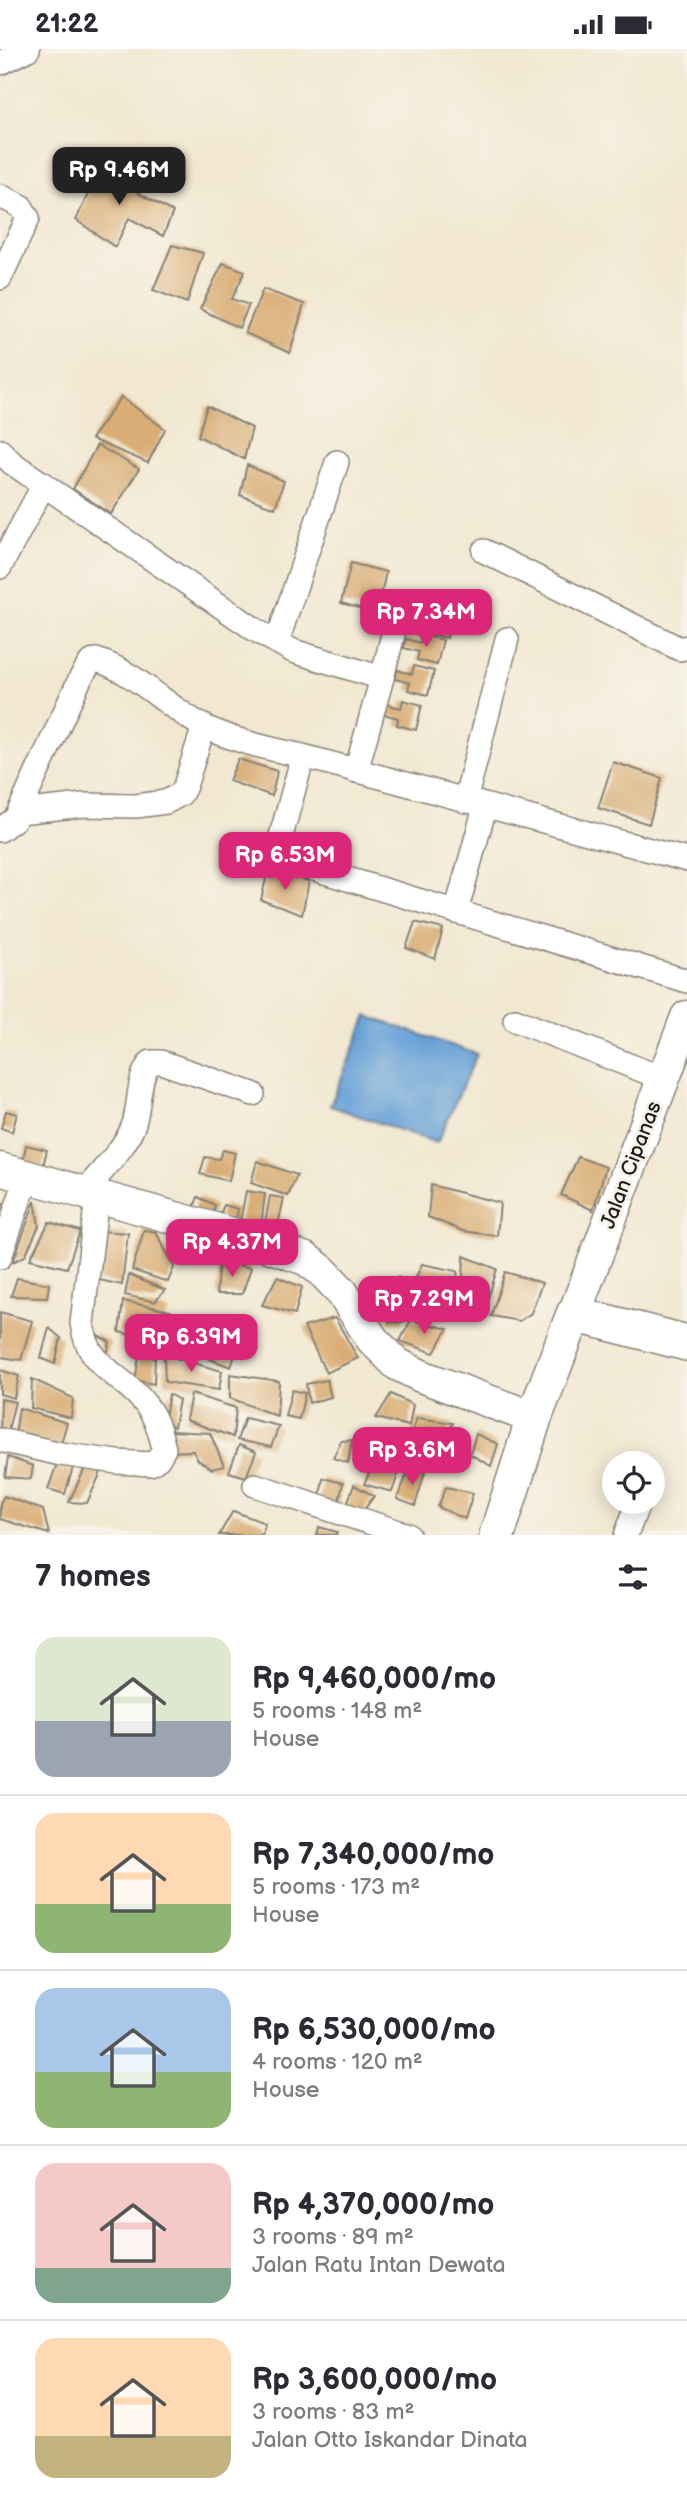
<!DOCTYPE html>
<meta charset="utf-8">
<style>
:root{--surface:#fff;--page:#f2f2f3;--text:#2b2b33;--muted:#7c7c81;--line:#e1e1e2;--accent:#db2777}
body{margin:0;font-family:"Balsamiq Sans",sans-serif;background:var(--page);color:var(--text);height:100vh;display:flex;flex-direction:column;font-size:26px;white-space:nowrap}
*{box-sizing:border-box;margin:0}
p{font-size:23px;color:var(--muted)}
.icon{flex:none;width:38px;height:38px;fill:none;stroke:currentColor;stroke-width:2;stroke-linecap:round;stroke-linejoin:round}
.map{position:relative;height:1486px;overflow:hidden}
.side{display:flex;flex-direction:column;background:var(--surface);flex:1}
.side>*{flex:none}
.controls{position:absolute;left:602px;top:1402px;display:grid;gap:14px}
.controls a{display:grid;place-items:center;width:63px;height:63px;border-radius:50%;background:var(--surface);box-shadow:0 4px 18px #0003;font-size:35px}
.price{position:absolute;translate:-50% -60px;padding:0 16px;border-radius:14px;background:var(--accent);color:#fff;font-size:23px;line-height:46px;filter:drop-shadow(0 2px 4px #0008)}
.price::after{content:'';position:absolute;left:50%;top:42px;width:21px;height:16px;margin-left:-10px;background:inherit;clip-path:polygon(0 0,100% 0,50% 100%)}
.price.active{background:#222;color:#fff}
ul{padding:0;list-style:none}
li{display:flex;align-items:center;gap:21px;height:175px;padding:0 35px}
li+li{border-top:2px solid var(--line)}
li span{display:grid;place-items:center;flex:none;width:196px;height:140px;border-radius:21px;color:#555}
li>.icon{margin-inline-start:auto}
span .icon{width:84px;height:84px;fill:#fffc;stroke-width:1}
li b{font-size:30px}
h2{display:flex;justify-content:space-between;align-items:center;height:84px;padding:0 35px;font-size:30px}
.status{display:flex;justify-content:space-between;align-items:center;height:49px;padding:0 35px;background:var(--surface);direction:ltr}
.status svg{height:19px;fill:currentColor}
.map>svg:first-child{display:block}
</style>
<div class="status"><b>21:22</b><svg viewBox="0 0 49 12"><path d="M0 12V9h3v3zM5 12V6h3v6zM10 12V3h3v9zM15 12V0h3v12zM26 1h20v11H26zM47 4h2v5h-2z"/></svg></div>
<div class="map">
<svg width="687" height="1486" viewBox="0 0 687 1486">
<rect width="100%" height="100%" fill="#f7f3e8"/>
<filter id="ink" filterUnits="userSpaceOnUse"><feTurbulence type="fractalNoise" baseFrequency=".0143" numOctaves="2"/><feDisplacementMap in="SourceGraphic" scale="14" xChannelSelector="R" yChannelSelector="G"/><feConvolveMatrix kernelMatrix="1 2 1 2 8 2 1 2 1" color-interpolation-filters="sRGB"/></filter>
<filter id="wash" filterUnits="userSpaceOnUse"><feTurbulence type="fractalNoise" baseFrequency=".00686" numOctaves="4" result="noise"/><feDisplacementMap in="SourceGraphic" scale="28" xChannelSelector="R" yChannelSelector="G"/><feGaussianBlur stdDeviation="1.57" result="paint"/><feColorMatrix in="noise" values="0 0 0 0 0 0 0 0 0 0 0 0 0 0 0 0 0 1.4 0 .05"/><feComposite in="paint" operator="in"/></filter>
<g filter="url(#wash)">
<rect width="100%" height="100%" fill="#f2e8d1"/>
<path fill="#68a1d7" stroke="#425e7a" stroke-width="2" d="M367 967 477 1005 437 1094 330 1057Z"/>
<g id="blocks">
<path fill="#d9ad74" d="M113 112 138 144 173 163 163 187 129 169 115 198 76 171 100 119Z
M172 196 203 204 187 254 153 241Z
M223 214 245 222 232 250 249 256 239 279 200 260Z
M263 240 304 255 290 304 245 284Z
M121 348 165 380 148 414 91 390Z
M207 357 252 379 244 410 198 387Z
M97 396 139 420 111 465 73 440Z
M247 416 284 432 275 459 240 446Z
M351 514 386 523 377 564 341 554Z
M434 559 453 564 447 589 427 584 429 576 414 572 416 563 432 567Z
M423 586 443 591 437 616 417 611 419 603 404 599 406 590 421 594Z
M414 617 434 622 428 646 408 641 410 634 395 630 397 621 412 625Z
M403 651 422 656 416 681 397 676 398 669 383 665 385 655 401 659Z
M238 710 277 722 272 747 229 732Z
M613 713 662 729 649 775 598 759Z
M268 821 309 832 302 866 261 851Z
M415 873 443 880 435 910 406 899Z
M6 1062 17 1065 12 1083 1 1079Z
M26 1096 47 1101 43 1117 23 1112Z
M223 1101 235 1104 229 1132 200 1125 205 1108 219 1110Z
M578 1108 606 1118 593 1161 561 1146Z
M257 1112 297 1126 288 1147 251 1134Z
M431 1136 500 1154 497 1187 463 1182 428 1168Z
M246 1142 265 1145 261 1177 240 1173Z
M270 1147 284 1149 278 1176 265 1173Z
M198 1148 215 1156 213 1166 193 1161Z
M35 1152 39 1177 25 1207 13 1213Z
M0 1154 12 1159 0 1183Z
M224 1156 238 1160 236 1173 219 1167Z
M49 1173 80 1182 67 1219 30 1210Z
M144 1181 156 1183 174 1218 168 1233 132 1221Z
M101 1182 128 1184 122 1236 90 1229Z
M464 1207 497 1220 483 1267 462 1248Z
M219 1212 251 1219 242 1245H216Z
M422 1215 457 1222 459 1240 416 1228Z
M505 1223 542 1234 531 1264 519 1272 491 1267Z
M129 1226 165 1241 155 1253 125 1246Z
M277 1228 302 1238 295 1265 262 1256Z
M397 1228 417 1235 403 1273H389Z
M17 1229 49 1235 47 1248 11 1247Z
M123 1252 170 1262 155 1292 119 1283Z
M0 1263 32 1272 21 1311 0 1308Z
M335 1269 358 1309 326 1324 304 1278Z
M411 1271 448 1280 434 1304 400 1292Z
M49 1279 61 1289 55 1315 41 1309Z
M208 1283 239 1294 231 1318 207 1309Z
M93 1284 110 1293 106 1309Z
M140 1303 155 1309 154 1335 135 1331Z
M164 1306 222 1322 219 1341 165 1333Z
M0 1321 19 1327 14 1349 0 1345Z
M230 1325 279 1332 277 1367 230 1349Z
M32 1330 73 1349 71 1369 31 1359Z
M327 1331 331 1348 309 1354 306 1335Z
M292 1341 305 1344 299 1370 285 1367Z
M169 1345 179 1351 174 1378 164 1373Z
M191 1345 236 1359 233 1388 186 1371Z
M391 1345 413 1356 409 1377 376 1369Z
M1 1350 15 1353 7 1385 0 1383Z
M19 1359 67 1374 60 1397 15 1386Z
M245 1369 279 1377 271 1398 237 1391Z
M417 1369 453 1374 442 1393 411 1385Z
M170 1382 210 1384 224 1417 212 1420 198 1411 193 1402 169 1403Z
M476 1385 498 1395 491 1417 470 1405Z
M352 1391 348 1414 333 1409 341 1392Z
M239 1396 256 1403 246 1428 229 1423Z
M8 1408 33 1417 31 1430 5 1428Z
M58 1412 74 1415 65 1445 48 1440Z
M86 1417 102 1421 87 1454 69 1453Z
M372 1418 398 1426 392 1443 364 1435Z
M410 1418 425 1423 415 1457 397 1450Z
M323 1429 343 1434 338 1458 319 1451Z
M354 1436 374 1447 361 1465 345 1460Z
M446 1438 473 1444 465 1470 438 1458Z
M4 1447 43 1461 49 1485 0 1470V1454Z
M233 1462 265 1474 262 1486H219Z
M319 1478 337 1483 336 1486H317Z"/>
</g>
</g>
<g filter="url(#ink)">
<use href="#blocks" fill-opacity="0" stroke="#878276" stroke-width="2"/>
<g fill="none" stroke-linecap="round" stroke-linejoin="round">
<defs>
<path id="street" d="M0 14 28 0
M0 147 21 157 28 169 0 229
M0 402 12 414 257 582 293 602 382 629 356 722
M484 502 680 600 687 598
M0 518 44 435
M277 593 337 413
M382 629 401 554
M303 707 278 798 277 803 281 810 687 932
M465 752 507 590
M19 763 80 630 90 614 96 611C137 623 166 658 203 677 234 692 270 700 303 707L687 811
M0 781 15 770 19 763 84 756 136 757 166 753 181 745 185 737 204 677
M456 863 485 758
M515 971 664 1030
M83 1145C99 1124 121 1104 132 1080 141 1060 136 1029 151 1013H161L253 1045
M0 1208 27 1128
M0 1391 61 1405 117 1413 151 1415 158 1410 164 1400C160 1382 155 1365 141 1350 115 1321 88 1318 82 1274L97 1148
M255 1436 408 1486
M626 1486 639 1452"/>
<path id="secondary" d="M0 1120 236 1186 306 1210 322 1222 341 1242 372 1290 397 1315 421 1327 534 1369
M574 1265 687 968"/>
<path id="primary" d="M497 1486 534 1369 574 1265 687 1294"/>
</defs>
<use href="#street" stroke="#878276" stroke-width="26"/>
<use href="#secondary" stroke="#878276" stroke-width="35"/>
<use href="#primary" stroke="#878276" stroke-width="38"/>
<use href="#street" stroke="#fff" stroke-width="23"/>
<use href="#secondary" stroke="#fff" stroke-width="32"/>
<use href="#primary" stroke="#fff" stroke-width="35"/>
</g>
</g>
<g text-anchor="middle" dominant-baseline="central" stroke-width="6" stroke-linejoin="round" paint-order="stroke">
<g font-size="21" fill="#1c1c1c" stroke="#f7f3e8">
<text transform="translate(631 1116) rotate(-69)">Jalan Cipanas</text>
</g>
</g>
</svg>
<div class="controls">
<a><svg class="icon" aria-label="locate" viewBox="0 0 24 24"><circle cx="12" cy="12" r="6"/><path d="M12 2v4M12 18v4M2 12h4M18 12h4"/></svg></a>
</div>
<b class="price active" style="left:119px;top:158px">Rp 9.46M</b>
<b class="price" style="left:426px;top:600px">Rp 7.34M</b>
<b class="price" style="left:285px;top:843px">Rp 6.53M</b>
<b class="price" style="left:232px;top:1230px">Rp 4.37M</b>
<b class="price" style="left:424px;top:1287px">Rp 7.29M</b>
<b class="price" style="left:191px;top:1325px">Rp 6.39M</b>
<b class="price" style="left:412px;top:1438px">Rp 3.6M</b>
</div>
<section class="side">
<h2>7 homes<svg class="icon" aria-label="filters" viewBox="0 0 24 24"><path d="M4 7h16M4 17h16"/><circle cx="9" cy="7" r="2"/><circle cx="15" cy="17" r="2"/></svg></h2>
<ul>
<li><span style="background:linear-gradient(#dfe7d0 60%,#9aa5b1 0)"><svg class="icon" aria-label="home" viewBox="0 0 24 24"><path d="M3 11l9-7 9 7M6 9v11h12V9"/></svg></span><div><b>Rp 9,460,000/mo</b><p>5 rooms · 148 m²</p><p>House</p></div></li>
<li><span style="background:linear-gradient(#ffd9b3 65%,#8fb573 0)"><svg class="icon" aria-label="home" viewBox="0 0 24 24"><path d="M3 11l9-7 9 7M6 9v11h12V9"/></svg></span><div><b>Rp 7,340,000/mo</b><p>5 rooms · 173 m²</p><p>House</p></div></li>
<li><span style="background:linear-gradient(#a9c7e8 60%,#8fb573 0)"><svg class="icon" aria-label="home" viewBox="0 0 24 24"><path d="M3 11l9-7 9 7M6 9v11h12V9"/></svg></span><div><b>Rp 6,530,000/mo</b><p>4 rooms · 120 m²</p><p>House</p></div></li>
<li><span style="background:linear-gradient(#f6c9c9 75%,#7fa58c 0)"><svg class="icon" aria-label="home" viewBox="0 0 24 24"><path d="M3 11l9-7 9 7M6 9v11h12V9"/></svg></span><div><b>Rp 4,370,000/mo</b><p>3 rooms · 89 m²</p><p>Jalan Ratu Intan Dewata</p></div></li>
<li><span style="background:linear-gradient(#ffd9b3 70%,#c2b280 0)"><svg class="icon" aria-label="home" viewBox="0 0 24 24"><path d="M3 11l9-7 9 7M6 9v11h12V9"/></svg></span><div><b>Rp 3,600,000/mo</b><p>3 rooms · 83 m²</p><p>Jalan Otto Iskandar Dinata</p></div></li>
</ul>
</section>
